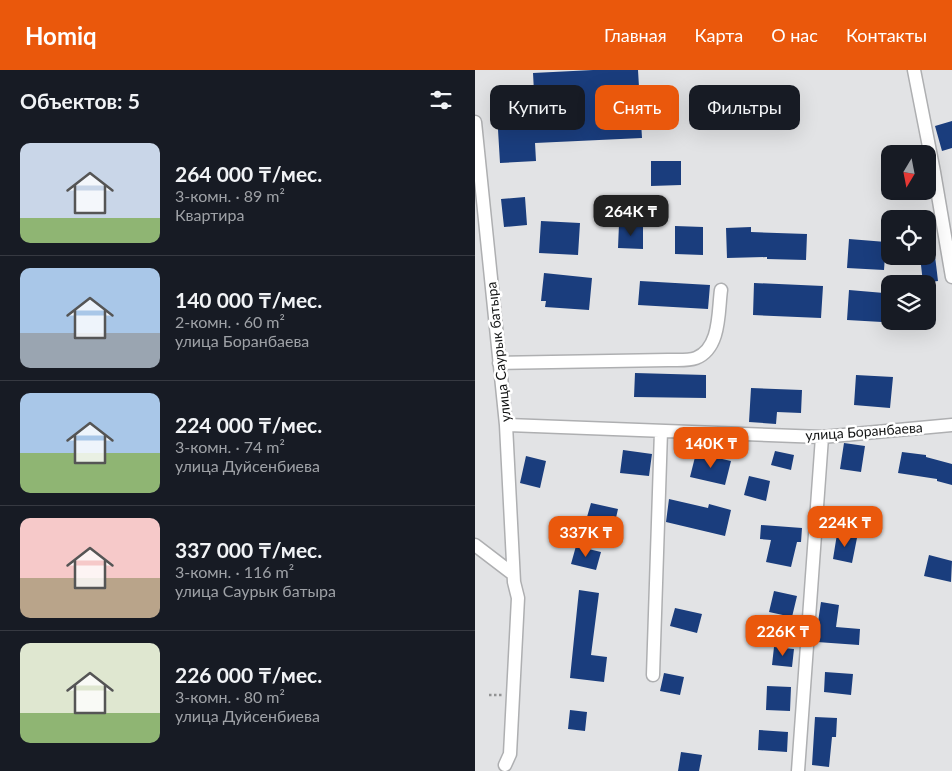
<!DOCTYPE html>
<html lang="ru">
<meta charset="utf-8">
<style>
:root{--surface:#171b24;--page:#20242c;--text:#f1f3f6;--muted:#9ea1a6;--line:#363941;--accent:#ea580c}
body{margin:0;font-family:Lato,sans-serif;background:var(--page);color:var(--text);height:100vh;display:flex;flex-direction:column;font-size:19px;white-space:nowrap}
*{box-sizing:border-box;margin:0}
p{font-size:16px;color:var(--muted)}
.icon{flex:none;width:28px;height:28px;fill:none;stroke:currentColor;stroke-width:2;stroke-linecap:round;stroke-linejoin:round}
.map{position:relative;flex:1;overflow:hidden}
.side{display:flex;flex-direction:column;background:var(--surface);width:475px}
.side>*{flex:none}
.hud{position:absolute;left:15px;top:15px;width:386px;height:45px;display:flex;gap:10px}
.needle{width:32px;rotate:190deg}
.buttons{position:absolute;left:406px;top:75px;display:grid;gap:10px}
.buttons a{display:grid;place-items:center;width:55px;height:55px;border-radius:10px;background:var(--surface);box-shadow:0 5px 20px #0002;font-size:25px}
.price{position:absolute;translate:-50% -42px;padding:0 11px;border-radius:10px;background:var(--accent);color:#fff;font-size:16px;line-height:32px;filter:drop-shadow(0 1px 2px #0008)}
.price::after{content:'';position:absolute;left:50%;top:30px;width:15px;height:11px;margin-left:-8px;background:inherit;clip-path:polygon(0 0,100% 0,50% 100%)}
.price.current{background:#222;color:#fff}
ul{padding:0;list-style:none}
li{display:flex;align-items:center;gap:15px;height:125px;padding:0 20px}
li+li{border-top:1px solid var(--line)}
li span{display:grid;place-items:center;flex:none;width:140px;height:100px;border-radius:10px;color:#555}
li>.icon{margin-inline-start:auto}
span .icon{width:60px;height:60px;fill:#fffc;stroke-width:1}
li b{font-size:21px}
h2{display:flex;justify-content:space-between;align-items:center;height:60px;padding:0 20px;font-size:21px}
.tag{padding:0 18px;border-radius:10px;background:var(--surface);box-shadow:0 5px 20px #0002;font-size:18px;line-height:45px}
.tag.current{background:var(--accent);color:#fff}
header{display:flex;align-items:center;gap:30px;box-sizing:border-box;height:70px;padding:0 25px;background:var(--accent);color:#fff}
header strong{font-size:24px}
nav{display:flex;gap:28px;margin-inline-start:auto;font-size:18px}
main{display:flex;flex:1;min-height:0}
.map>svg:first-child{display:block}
</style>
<header>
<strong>Homiq</strong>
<nav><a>Главная</a><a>Карта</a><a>О нас</a><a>Контакты</a></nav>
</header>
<main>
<section class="side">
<h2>Объектов: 5<svg class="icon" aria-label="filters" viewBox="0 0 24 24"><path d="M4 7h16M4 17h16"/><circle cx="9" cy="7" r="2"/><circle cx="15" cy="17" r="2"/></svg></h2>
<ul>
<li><span style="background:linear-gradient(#c9d6e8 75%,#8fb573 0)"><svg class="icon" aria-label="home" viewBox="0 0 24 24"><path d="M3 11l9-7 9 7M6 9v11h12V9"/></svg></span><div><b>264 000 ₸/мес.</b><p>3-комн. · 89 m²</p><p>Квартира</p></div></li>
<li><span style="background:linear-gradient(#a9c7e8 65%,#9aa5b1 0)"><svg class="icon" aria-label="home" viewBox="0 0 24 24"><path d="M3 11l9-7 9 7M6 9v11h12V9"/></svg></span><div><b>140 000 ₸/мес.</b><p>2-комн. · 60 m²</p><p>улица Боранбаева</p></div></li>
<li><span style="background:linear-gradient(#a9c7e8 60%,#8fb573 0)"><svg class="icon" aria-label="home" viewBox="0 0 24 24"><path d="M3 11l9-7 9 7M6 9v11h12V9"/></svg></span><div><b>224 000 ₸/мес.</b><p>3-комн. · 74 m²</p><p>улица Дуйсенбиева</p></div></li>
<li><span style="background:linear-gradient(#f6c9c9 60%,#b9a48a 0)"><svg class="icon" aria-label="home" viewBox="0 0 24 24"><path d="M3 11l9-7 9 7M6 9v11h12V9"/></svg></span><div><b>337 000 ₸/мес.</b><p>3-комн. · 116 m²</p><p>улица Саурык батыра</p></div></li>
<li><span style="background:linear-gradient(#dfe7d0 70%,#8fb573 0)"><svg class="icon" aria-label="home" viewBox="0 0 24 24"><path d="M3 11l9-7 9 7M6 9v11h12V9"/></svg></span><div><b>226 000 ₸/мес.</b><p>3-комн. · 80 m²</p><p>улица Дуйсенбиева</p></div></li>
</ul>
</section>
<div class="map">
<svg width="477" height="701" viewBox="0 0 477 701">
<rect width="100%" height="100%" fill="#e2e3e5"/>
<path fill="#1a3d7d" d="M118 0H163L167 68 60 73 61 91 25 93 22 43 60 41 58 3Z
M477 51V78L467 81 460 56Z
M176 91H206V115L176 116Z
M50 127 52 155 29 157 26 129Z
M66 151 105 153 103 185 64 183Z
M144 154 168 155V179L143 178Z
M200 156 228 157V185L200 184Z
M276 157V162L332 164 331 190 292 189V187L252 188 251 158Z
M374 169 411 172 409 200 372 198Z
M445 186H460L463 211 448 213Z
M69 203 117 208 114 240 70 237 71 231H66Z
M165 211 235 215 233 239 163 235Z
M279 213 348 216 346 248 278 245Z
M374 220 409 223 407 252 372 250Z
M160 303 231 305V328L159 327Z
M381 305 418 307 415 338 379 335Z
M276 318 327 320 326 343 302 342 301 354 274 352Z
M369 373 390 376 386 402 365 399Z
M148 380 177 384 174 406 145 403Z
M300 381 319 385 316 400 296 395Z
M427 382 451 385V387L477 394V415L462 411V409L423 403Z
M221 383 256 391 250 415 215 407Z
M51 386 71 391 65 418 45 413Z
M274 406 295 411 291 431 269 425Z
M194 429 233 438 234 434 256 440 250 466 191 452Z
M116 433 143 439 138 461 110 454Z
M286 455 327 458 326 472H322L316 497 291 492 296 470 285 469Z
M362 464 382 468 377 493 358 489Z
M101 476 126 482 121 500 96 494Z
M454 485 477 491 476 512 449 506Z
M104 520 124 523 116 585 132 587 129 612 95 608Z
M299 521 322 526 317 547 294 542Z
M346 532 364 535 361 557 385 559 384 575 342 572 343 552Z
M200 538 227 544 222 563 195 556Z
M299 577 319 579 317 597 297 595Z
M350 602 378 604 376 625 349 622Z
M189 603 209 607 205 625 185 621Z
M292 616 316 617 315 641 291 640Z
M95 640 112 642 110 661 93 659Z
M340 647 362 648 361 667H357L354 697 337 695Z
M284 660 313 662 312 682 283 680Z
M206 682 227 685 224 701H203Z"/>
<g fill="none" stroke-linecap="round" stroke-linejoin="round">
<defs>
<path id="minor" d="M439 0 459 102 477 207
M0 52 31 355 39 512 43 528 35 684 30 695
M24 293 193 290C202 290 213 291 221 288 246 278 243 241 246 220
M31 355 347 367 477 355
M0 475 38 504
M178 605 186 361
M323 701 347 367"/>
</defs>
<use href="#minor" stroke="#aeafb1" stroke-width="15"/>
<path stroke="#919293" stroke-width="2.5" stroke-dasharray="2.5 2.5" stroke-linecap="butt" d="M14 625H27"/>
<use href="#minor" stroke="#fff" stroke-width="12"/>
</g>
<g text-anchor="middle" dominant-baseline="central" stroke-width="5" stroke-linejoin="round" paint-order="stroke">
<g font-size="14" fill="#131414" stroke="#fff">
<text transform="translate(23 282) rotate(-96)">улица Саурык батыра</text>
<text transform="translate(389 361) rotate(-4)">улица Боранбаева</text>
</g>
</g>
</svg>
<div class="buttons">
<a><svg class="needle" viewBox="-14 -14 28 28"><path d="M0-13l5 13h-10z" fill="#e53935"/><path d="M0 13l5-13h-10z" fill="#9ea1a6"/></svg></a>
<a><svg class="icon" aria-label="locate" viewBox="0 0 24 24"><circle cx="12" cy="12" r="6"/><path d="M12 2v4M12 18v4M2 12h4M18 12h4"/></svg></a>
<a><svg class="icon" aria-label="layers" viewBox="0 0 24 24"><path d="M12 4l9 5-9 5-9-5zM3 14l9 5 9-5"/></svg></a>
</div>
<b class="price current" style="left:156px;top:167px">264K ₸</b>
<b class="price" style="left:236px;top:399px">140K ₸</b>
<b class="price" style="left:370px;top:478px">224K ₸</b>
<b class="price" style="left:111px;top:488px">337K ₸</b>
<b class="price" style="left:308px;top:587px">226K ₸</b>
<div class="hud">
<a class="tag">Купить</a>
<a class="tag current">Снять</a>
<a class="tag">Фильтры</a>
</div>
</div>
</main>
